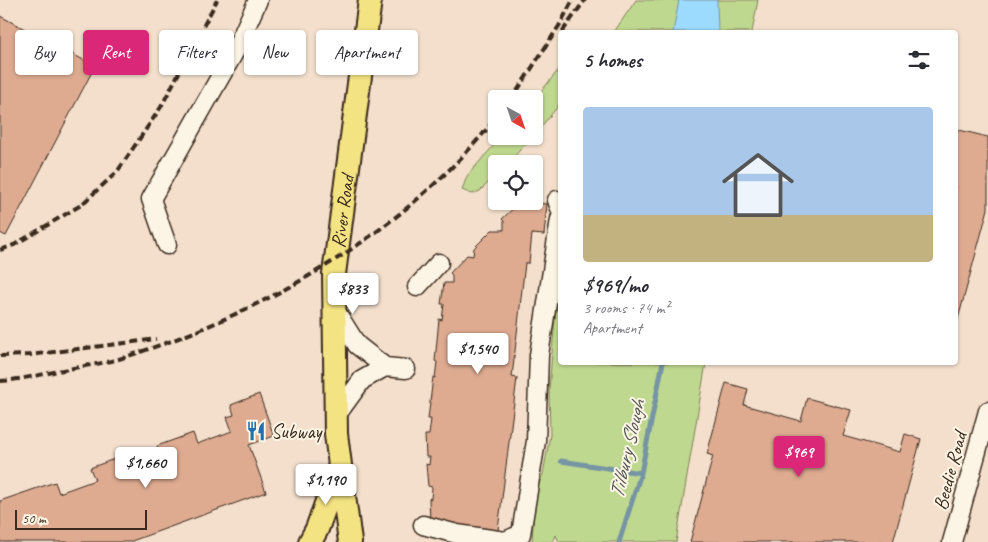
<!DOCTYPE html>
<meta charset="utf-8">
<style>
:root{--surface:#fff;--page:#f7f7f7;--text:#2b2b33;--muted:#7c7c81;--accent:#db2777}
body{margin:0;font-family:Caveat,sans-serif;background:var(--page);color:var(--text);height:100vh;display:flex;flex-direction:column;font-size:19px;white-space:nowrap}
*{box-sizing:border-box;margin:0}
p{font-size:16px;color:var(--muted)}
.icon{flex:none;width:28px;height:28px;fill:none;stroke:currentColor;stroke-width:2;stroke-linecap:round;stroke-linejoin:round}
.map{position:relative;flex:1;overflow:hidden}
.sheet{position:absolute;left:558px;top:30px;width:400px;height:335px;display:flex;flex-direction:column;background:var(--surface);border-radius:5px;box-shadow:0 1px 4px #0004}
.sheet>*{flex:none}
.top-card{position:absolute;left:15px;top:30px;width:468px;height:45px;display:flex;gap:10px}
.needle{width:32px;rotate:140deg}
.buttons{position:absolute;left:488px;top:90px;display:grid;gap:10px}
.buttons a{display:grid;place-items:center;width:55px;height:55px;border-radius:5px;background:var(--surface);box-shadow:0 1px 4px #0004;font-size:25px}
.scale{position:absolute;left:15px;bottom:12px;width:132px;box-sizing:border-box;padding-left:5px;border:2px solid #3b2a1e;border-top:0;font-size:14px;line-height:18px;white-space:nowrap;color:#3b2a1e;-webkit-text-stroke:4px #fcf5e5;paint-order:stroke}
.price{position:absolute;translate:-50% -42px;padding:0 11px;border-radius:5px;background:#fff;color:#222;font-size:16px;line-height:32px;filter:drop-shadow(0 1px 2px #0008)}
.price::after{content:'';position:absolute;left:50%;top:30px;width:15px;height:11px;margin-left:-8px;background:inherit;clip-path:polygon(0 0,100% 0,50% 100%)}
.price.active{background:var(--accent);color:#fff}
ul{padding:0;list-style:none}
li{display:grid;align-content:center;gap:10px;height:265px;padding:0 25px}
li span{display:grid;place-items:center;height:155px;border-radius:5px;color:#555}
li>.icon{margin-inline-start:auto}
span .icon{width:90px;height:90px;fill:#fffc;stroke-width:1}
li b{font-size:21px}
h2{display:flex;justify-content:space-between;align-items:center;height:60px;padding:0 25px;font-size:21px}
.chip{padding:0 18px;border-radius:5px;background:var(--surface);box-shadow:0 1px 4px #0004;font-size:18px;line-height:45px}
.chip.active{background:var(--accent);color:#fff}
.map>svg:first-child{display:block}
</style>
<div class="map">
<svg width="988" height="542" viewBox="0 0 988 542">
<rect width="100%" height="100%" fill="#f3dfcc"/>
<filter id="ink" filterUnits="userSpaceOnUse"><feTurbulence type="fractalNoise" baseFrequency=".02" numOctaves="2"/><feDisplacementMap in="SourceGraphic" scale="10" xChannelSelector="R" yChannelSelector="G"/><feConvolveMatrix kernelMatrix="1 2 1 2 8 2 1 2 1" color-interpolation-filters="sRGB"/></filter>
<g filter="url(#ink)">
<path fill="#bfd88f" stroke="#7d8156" d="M636 0H758L752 32H614Z
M560 68V104L534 135V100Z
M502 136H533L507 164H496V175L480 191 472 194 462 190 467 176Z
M560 280V362L706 363 676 542H559L556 535 553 542H532L535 493 543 474 550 435 549 389 555 318Z"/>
<path fill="#9cdafe" stroke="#7594a4" d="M679 0H717L718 32H673Z"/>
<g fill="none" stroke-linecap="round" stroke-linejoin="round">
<path stroke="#7594a4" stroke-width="5" d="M561 461 641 473
M619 542 641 473 663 362"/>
</g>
<path fill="#deab91" stroke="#3b2a1e" d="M0 16 95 66 6 236 0 233Z
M955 129 988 137V209L955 330Z
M520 202 547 204 544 235 532 234 529 263H525L512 377 517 378 498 530 450 525V523L430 520 429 498 431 499 432 487 428 486 426 464 429 465 430 457H426L425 435H429L431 419H428L433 377 435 378 437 362 435 361 439 319 442 320 444 304H441L444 283H452V275L450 273 467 255 473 256 474 248 492 230H504V221L502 219Z
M726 383 748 389 744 405 801 421 807 398 851 410 843 436 900 452 905 434 921 439 893 542H690L713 456 707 454Z
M259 394 274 436 249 445 266 492 129 542H0V501L55 482 59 493 95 480 90 468 125 455 129 468 161 456 157 446 193 433 197 444 232 431 227 417 234 415 231 405Z"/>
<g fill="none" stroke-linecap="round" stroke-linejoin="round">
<defs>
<path id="minor" d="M557 200 560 208
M167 245 151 199 236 49 258 0
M417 287 439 263
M335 310 357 345 385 367 406 369
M335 417 362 380 385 367
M423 525 457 534 505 541 521 534 536 441 539 355 560 219
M952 542 988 411"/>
<g id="major">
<path d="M310 542 317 529 339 468"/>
<path id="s1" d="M350 542 336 434 334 274 370 0"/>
</g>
</defs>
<use href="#minor" stroke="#3b2a1e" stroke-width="21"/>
<use href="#major" stroke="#3b2a1e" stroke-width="26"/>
<use href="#minor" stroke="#fcf5e5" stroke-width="18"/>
<use href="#major" stroke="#f4e382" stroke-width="22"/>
<path stroke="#3b2a1e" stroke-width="4" stroke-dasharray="8 4" stroke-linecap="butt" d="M562 32 585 0
M517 91 559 26 573 0
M0 250 14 245 81 205 117 172 161 107 217 0
M0 356 30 355 156 339
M0 381C21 380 43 374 63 370 82 366 101 364 119 359 261 314 402 236 496 118"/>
</g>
</g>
<defs>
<symbol id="restaurant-bare" viewBox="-9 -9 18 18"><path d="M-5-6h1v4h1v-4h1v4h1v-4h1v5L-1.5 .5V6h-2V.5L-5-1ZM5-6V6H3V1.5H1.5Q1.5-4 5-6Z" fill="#1f6fb2" stroke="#fcf5e5" stroke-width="2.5" paint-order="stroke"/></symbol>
</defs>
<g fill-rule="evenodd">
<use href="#restaurant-bare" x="242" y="417" width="28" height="28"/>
</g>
<g text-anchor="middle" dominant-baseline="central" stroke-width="4" stroke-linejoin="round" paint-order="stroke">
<g font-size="20" fill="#3b2a1e" stroke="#fcf5e5">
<text stroke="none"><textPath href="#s1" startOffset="332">River Road</textPath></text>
<text transform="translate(950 471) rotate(-75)">Beedie Road</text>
</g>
<g font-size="20" fill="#3b2a1e" stroke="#fcf5e5" text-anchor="start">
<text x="271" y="431">Subway</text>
</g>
<g font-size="21" font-style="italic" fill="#535656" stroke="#fcf5e5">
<text transform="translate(627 449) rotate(-77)">Tilbury Slough</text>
</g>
</g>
</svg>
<div class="buttons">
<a><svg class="needle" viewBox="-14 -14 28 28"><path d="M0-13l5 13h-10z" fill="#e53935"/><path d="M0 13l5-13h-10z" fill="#7c7c81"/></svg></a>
<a><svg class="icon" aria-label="locate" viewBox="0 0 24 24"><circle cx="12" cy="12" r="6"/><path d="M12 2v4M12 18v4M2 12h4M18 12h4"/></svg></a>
</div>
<div class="scale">50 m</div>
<b class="price" style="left:353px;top:315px">$833</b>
<b class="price" style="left:478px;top:375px">$1,540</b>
<b class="price active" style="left:799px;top:478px">$969</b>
<b class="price" style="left:146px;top:489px">$1,660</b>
<b class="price" style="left:326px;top:506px">$1,190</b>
<div class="top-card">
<a class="chip">Buy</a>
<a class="chip active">Rent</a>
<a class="chip">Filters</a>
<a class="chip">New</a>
<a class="chip">Apartment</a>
</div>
<section class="sheet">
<h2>5 homes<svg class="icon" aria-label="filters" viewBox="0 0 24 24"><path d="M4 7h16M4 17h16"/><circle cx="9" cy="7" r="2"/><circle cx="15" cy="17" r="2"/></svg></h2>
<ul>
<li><span style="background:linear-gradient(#a9c7e8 70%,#c2b280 0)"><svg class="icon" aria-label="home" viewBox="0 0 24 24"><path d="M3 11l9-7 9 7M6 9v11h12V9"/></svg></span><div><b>$969/mo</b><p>3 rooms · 74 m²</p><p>Apartment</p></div></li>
</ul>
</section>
</div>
